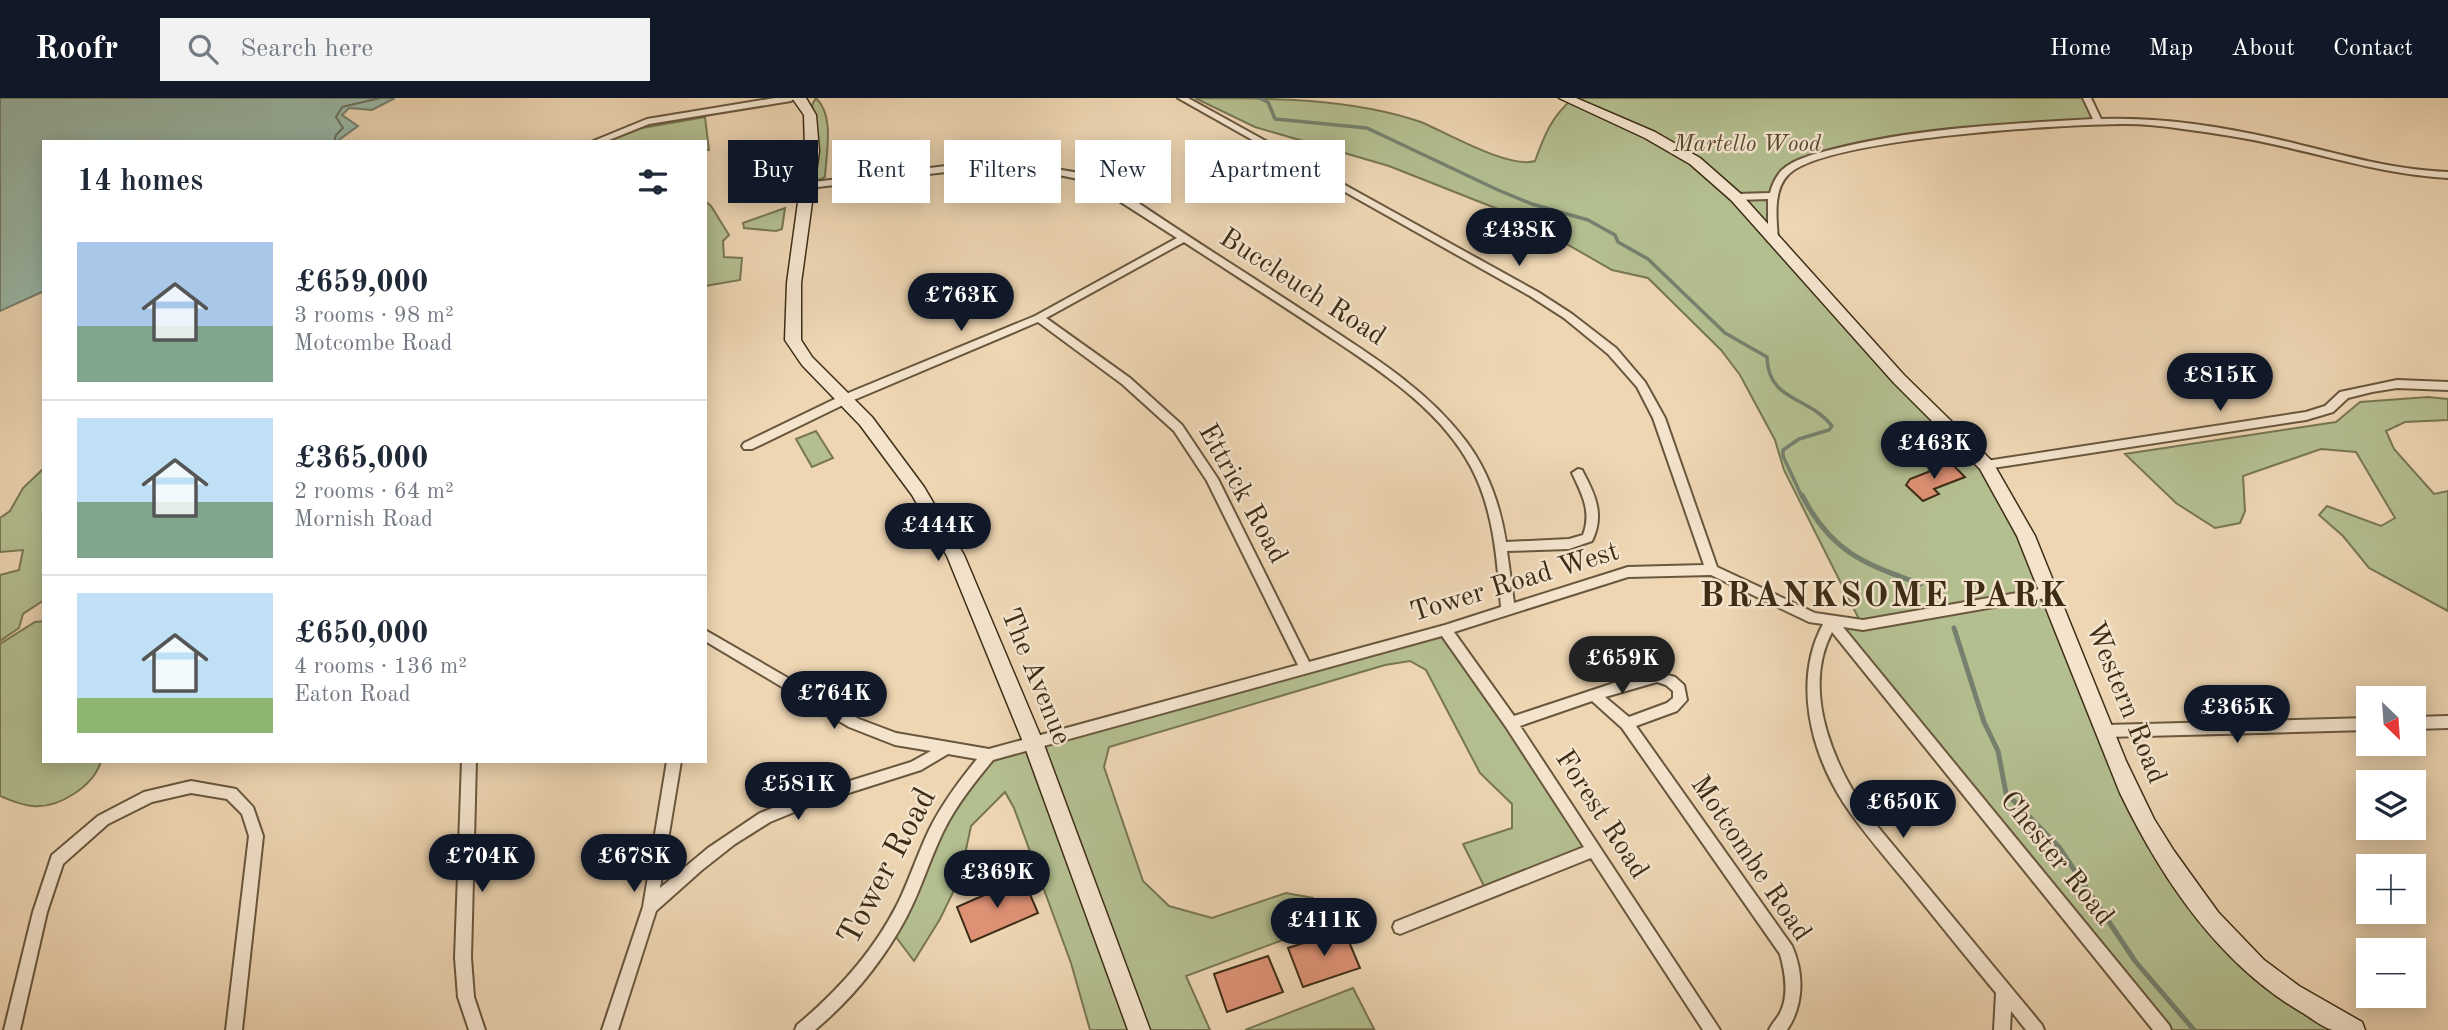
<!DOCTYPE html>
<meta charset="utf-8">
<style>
:root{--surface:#fff;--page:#f2f2f3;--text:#1f2937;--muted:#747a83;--line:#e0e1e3;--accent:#111827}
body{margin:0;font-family:"Old Standard TT",serif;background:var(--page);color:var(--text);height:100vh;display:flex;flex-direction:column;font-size:26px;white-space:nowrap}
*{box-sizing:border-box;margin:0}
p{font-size:23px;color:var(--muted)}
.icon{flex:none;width:38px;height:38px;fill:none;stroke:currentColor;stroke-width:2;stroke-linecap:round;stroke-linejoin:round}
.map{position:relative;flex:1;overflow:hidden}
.side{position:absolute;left:42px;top:42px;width:665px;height:623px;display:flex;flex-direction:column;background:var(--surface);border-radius:0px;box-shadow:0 4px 18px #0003}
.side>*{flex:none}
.guide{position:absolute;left:728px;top:42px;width:665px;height:63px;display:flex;gap:14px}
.needle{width:46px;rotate:155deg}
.controls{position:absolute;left:2356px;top:588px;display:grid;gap:14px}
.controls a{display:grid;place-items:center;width:70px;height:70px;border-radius:0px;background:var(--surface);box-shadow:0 4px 18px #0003;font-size:35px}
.price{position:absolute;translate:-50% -60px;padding:0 16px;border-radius:24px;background:var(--accent);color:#fff;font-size:23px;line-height:46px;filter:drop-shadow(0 2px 4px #0008)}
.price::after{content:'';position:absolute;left:50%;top:42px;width:21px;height:16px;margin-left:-10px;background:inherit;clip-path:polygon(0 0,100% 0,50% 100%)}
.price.active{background:#222;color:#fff}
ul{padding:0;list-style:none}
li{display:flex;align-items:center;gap:21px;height:175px;padding:0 35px}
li+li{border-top:2px solid var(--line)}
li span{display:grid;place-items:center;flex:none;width:196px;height:140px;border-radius:0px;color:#555}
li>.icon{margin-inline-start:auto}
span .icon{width:84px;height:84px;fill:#fffc;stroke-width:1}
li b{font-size:30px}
h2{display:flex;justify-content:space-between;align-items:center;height:84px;padding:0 35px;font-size:30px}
.pill{padding:0 24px;border-radius:0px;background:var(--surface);box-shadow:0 4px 18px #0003;font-size:24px;line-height:63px}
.pill.active{background:var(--accent);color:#fff}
header{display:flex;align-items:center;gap:42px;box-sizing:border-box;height:98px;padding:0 35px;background:var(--accent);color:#fff}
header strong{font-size:33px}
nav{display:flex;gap:38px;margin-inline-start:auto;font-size:24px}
.search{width:490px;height:63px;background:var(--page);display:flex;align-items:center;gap:18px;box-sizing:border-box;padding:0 24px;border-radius:0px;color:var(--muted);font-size:26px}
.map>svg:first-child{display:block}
</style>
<header>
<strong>Roofr</strong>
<div class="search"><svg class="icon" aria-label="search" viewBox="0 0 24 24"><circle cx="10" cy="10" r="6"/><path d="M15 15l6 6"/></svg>Search here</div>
<nav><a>Home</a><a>Map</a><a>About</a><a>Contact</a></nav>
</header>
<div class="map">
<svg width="2448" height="932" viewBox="0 0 2448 932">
<rect width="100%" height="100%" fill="#eed6b3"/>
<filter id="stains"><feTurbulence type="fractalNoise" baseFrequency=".00286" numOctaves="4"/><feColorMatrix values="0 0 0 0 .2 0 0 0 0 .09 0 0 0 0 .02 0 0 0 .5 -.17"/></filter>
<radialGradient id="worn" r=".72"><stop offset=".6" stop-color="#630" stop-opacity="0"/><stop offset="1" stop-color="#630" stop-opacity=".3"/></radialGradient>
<path fill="#b4bf90" stroke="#787653" stroke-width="2" d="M816 0C835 18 826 55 825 79L819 82 815 80 817 25 812 7Z
M1195 0C1271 0 1350 0 1421 24 1447 35 1509 71 1535 63 1544 38 1552 17 1574 0H2087L2098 23 2033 27 1858 48 1787 71 1772 98 1773 143 1973 351 2015 415 2114 663 2223 836 2354 932H2163L1831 524 1862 527 1784 372 1775 342 1740 277 1721 252 1648 180 1612 172 1523 121 1389 68 1255 29Z
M705 19 709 52H705V44H606L642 30Z
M705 103 711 108 729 137 723 143 724 159 742 160 740 182 705 188Z
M785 110 782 131 776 133 744 130 743 125Z
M2428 299 2448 301V322L2405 324 2386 333 2394 351 2434 396 2448 393V513L2369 470 2343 438 2319 417 2327 408 2381 428 2395 420 2356 354 2321 351 2243 378 2245 413 2240 425 2215 430 2176 405 2125 356 2336 324 2360 304Z
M816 333 833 360 812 369 796 341Z
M44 370V502L23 516 19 530 0 543V477L19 472 23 452 0 454V420L10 413 23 390Z
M44 523V663H101C94 688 58 711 32 708 21 707 10 702 0 698V546L35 524Z
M1445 532 1594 752 1487 794 1463 746 1512 730V706L1480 675 1426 572 1410 563 1385 567 1109 649 1104 669 1143 783 1169 808 1212 820 1286 795 1313 800 1326 826 1186 878 1210 932H1090L1071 865 1014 710 1005 694 971 728 960 780 940 821 914 863 890 831 946 715 989 657Z
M1353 890 1374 931 1245 932Z"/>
<path fill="#9ab9a9" stroke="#75816e" stroke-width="2" d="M0 0H395L372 12 349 10 342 17 358 28 336 44H44V193L0 213Z"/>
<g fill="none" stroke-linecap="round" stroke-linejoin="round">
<path stroke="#6c7360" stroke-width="2" d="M334 44 336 37 343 30 336 19 342 9 380 0"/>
<path stroke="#75816e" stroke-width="3.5" d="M1259 0 1268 4 1275 21 1367 30 1498 92 1532 106 1588 122 1615 137 1618 144 1648 161 1725 235 1767 259C1768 304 1809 298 1832 328L1829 332 1799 341 1783 352V358L1802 399"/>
<path stroke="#75816e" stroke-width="5" d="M1802 397C1831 454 1864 466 1921 486
M1954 530 1984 624 1998 653 2006 695 2059 749 2135 863 2194 932"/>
</g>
<path fill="#de9175" stroke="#3d2d16" stroke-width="2" d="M1951 365 1965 379 1934 391 1939 396 1923 403 1906 387 1910 381Z
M1023 780 1038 815 971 844 957 809Z
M1344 832 1360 870 1303 889 1288 850Z
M1268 858 1283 894 1227 914 1214 876Z"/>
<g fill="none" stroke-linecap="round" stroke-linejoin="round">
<defs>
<path id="street" d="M775 0H795L791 3 649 26 604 44H591L647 21Z
M1178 0H1188L1538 194 1572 216 1616 250 1645 284 1665 320 1717 469 1815 515 1863 522 2051 489 2055 491 2057 494 2055 497 2051 499 1863 532 1843 529 2169 927 2171 932H2153L1832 534C1800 595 1836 673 1873 723L2042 927 2044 932H2026L2011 913 2010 932H1994L1996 895C1967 860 1938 824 1909 788 1886 760 1862 733 1843 704 1810 652 1793 582 1823 526L1809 524 1711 477 1628 479 1454 534 1514 618 1626 581 1657 574 1675 579 1684 587 1687 602 1677 613 1636 628 1792 848C1804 875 1804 907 1787 932H1769C1772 925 1778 920 1781 913 1789 895 1785 874 1780 856L1622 630 1592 603 1520 628 1720 932H1703L1591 760 1400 836 1395 834 1393 829 1395 824 1584 749 1506 629 1442 538 993 662C975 684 957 706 944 732 930 760 921 792 906 820 883 863 852 901 815 932H795L797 927C838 893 873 854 897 807 909 783 917 757 929 732 942 706 959 683 977 661L948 656 921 672 814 706 770 724 735 746 702 772 656 813 618 932H602L643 809 667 663H681L660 790 708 750 760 715 814 694 911 664 931 653 895 647 849 629 705 543V532L859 621 896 635 989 651 1298 567 1207 383 1174 333 1122 286 1038 224 849 304 752 351H744L742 348 744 345 841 298 1035 218 1177 140 1088 83 1049 75 1015 72 946 74 809 90 804 87 806 85 946 68 1015 67 1049 70 1086 76 1105 85 1131 100C1194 143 1259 183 1322 225 1374 259 1427 292 1465 342 1488 372 1500 407 1506 444L1569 441 1583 437C1592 414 1582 396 1572 375L1578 371 1582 372C1595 396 1605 417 1592 443L1569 451 1507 453 1514 505 1628 469 1704 467 1653 320 1637 289 1608 256 1564 220 1530 198ZM1184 144C1230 174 1277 204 1322 234 1377 271 1439 309 1471 369 1494 412 1497 462 1501 509L1445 527 1309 564 1218 381 1182 327 1130 280 1046 220ZM1657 584 1666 587 1673 593V600L1667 605 1629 619 1605 599Z
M2083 0H2091L2101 21C2160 19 2219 28 2276 41 2333 54 2388 72 2448 74V80C2389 77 2334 60 2277 47 2246 40 2215 35 2183 31 2164 28 2145 26 2125 26 2067 26 1823 40 1788 77 1772 93 1777 123 1778 143L1773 146 1768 143V101L1736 102 1731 99 1736 96 1770 95C1772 87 1776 78 1782 72 1794 61 1812 57 1826 53 1912 30 2005 26 2093 21Z
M2397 282 2448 284V292L2397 290 2372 294 2348 300 2333 314 2306 322 1986 371 1980 367 1986 363 2306 314 2325 308 2340 294Z
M2448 618V630L2413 631V619Z
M2368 620V632L2106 639 2101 637 2099 633 2101 629 2106 627Z
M462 663H476L471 860 474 899 485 932H469L458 899 455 860Z
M191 683 236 691 253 709 263 738 242 932H226L249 738 242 716 227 701 191 695 152 704 108 726 63 766 47 814 20 932H4L33 814 52 757 98 718 144 694Z"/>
<path id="secondary" d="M792 0H806L816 17 819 53 801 185V242L812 259 872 319 924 389 964 457 1043 644 1150 932H1128L1023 644 947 458 912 397 860 327 802 267 785 242 787 185 805 53 804 17Z
M1559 0H1576L1655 34 1700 60 1741 96 1904 277 1992 363 2035 438 2126 663 2154 721 2174 753 2218 814 2264 862 2299 888 2362 924 2365 932C2355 932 2343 932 2333 932 2323 930 2310 919 2301 914 2218 865 2161 780 2120 695L2017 438 1980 371 1894 285 1731 102 1690 66 1645 40Z"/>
</defs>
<use href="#street" stroke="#69573d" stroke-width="4"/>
<use href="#secondary" stroke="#3d2d16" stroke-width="3"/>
<use href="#street" fill="#f4e4ce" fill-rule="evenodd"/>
<use href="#secondary" fill="#f4e4ce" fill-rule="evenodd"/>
</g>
<g text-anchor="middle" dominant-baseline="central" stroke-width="5" stroke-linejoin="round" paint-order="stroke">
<g font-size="23" font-style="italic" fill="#554a2e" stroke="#f4e4ce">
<text x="1747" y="46">Martello Wood</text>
</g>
<g font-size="28" fill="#3d2d16" stroke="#f4e4ce">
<text transform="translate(1302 190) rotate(33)">Buccleuch Road</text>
<text transform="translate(1242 396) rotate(61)">Ettrick Road</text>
<text transform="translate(1515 485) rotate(-17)">Tower Road West</text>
<text transform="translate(1035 579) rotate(68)">The Avenue</text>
<text transform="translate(2125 605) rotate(68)">Western Road</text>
<text transform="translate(1601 717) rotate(57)">Forest Road</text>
<text transform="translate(1750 761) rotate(56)">Motcombe Road</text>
<text transform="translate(2056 761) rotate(51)">Chester Road</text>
</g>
<g font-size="33" fill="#3d2d16" stroke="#f4e4ce">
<text transform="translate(888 769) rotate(-62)">Tower Road</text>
</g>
<g font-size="35" font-weight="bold" letter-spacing="2" fill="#3d2d16" stroke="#f4e4ce">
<text x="1884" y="498">BRANKSOME PARK</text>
</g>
</g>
<rect width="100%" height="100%" filter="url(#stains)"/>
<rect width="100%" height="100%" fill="url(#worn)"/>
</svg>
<div class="controls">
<a><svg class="needle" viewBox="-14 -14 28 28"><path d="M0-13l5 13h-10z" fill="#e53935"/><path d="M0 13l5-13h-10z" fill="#747a83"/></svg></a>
<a><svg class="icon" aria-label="layers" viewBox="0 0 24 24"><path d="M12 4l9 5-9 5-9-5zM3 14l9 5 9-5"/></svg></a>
<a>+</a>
<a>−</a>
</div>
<b class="price" style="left:1519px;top:170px">£438K</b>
<b class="price" style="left:961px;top:235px">£763K</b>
<b class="price" style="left:2220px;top:315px">£815K</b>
<b class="price" style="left:1934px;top:383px">£463K</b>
<b class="price" style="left:938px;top:465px">£444K</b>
<b class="price active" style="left:1622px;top:598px">£659K</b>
<b class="price" style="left:834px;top:633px">£764K</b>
<b class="price" style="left:2237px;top:647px">£365K</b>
<b class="price" style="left:798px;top:724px">£581K</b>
<b class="price" style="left:1903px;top:742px">£650K</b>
<b class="price" style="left:482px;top:796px">£704K</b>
<b class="price" style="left:634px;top:796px">£678K</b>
<b class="price" style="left:997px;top:812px">£369K</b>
<b class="price" style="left:1324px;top:860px">£411K</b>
<div class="guide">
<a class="pill active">Buy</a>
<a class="pill">Rent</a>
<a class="pill">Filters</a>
<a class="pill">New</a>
<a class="pill">Apartment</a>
</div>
<section class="side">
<h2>14 homes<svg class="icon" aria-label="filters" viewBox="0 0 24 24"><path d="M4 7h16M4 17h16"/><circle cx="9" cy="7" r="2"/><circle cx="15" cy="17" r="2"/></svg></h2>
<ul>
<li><span style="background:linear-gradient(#a9c7e8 60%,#7fa58c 0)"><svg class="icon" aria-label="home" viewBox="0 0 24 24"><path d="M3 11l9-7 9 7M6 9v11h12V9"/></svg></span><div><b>£659,000</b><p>3 rooms · 98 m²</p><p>Motcombe Road</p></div></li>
<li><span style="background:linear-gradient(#bfe0f5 60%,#7fa58c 0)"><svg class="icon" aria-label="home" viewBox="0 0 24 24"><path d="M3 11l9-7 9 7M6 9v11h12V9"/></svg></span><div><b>£365,000</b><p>2 rooms · 64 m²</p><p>Mornish Road</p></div></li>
<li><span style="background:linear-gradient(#bfe0f5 75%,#8fb573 0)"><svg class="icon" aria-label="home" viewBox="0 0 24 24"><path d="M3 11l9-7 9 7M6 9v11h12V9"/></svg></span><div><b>£650,000</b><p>4 rooms · 136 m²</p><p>Eaton Road</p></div></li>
</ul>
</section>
</div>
